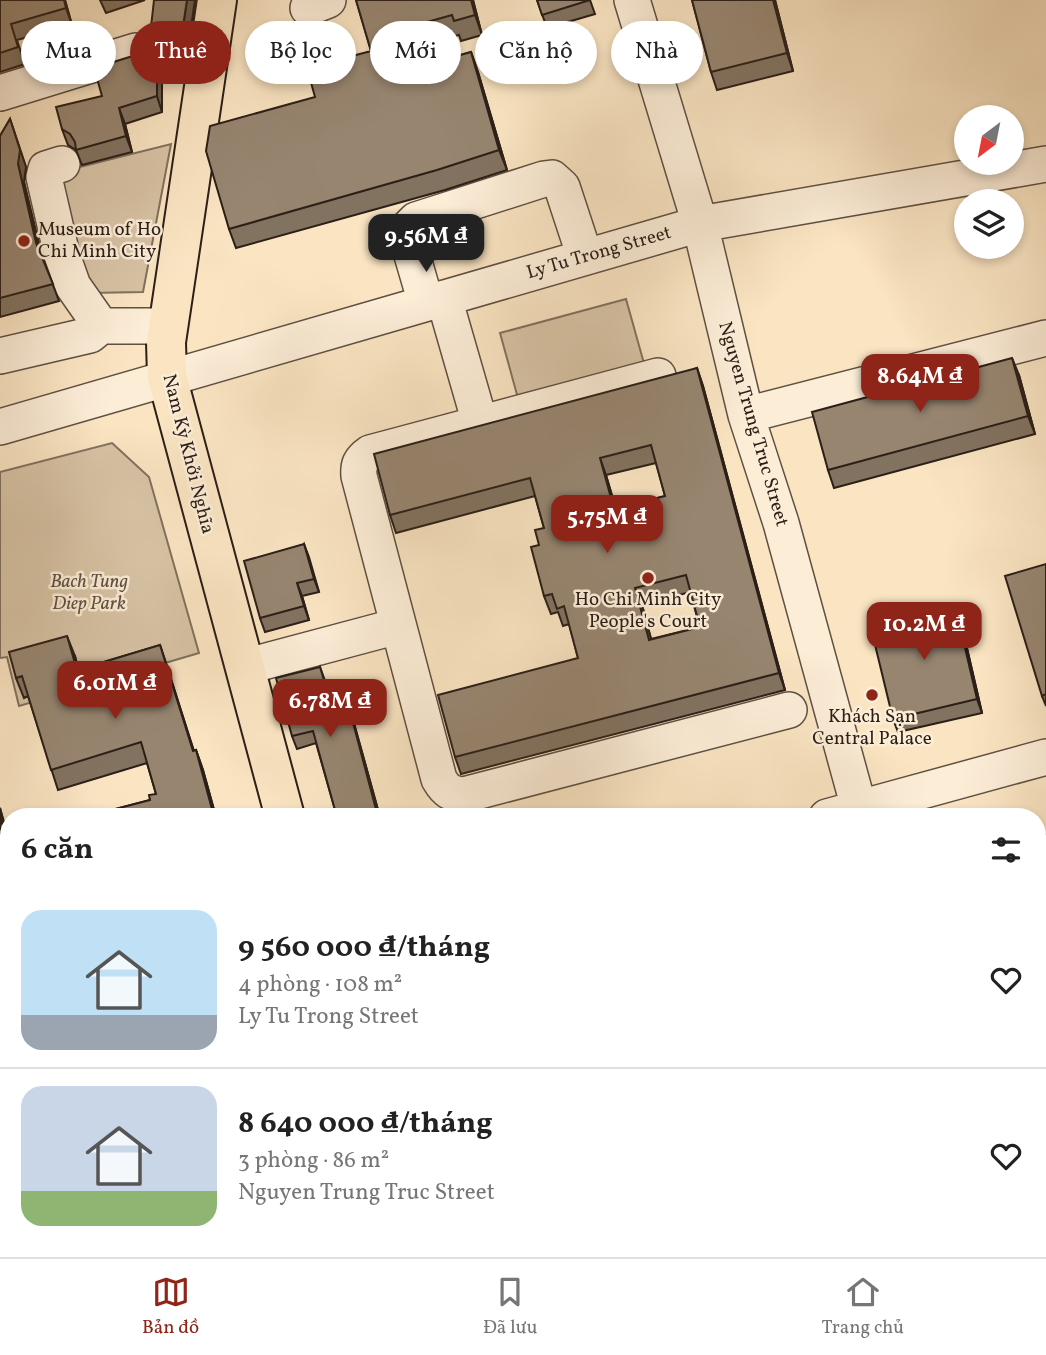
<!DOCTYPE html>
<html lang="vi">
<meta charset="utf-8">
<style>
:root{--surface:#fff;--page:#f2f2f2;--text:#222;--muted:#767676;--line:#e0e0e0;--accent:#8f2418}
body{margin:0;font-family:Vollkorn,serif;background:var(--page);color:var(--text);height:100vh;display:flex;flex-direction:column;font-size:26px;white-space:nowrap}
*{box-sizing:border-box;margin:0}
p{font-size:23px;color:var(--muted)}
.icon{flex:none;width:38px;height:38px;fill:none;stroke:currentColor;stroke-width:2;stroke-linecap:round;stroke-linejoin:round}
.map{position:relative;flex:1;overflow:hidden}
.side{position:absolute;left:0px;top:808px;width:1046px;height:450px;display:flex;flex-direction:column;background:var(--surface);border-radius:28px 28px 0 0;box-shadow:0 4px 10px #0003}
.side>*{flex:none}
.hud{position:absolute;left:21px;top:21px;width:1004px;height:63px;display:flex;gap:14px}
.needle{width:46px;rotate:212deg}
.buttons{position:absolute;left:954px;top:105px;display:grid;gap:14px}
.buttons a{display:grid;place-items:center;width:70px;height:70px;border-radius:50%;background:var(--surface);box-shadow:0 4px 10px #0003;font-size:35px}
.price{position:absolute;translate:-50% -60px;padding:0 16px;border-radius:14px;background:var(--accent);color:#fff;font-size:23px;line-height:46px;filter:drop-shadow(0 2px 4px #0008)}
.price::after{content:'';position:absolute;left:50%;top:42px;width:21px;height:16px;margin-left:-10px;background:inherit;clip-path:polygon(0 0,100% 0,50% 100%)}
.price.current{background:#222;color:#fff}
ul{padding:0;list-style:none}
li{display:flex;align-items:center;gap:21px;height:175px;padding:0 21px}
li+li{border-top:2px solid var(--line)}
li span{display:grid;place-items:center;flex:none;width:196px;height:140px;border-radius:21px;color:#555}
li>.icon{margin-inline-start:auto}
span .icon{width:84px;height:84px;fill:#fffc;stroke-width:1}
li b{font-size:30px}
h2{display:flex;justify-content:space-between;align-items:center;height:84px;padding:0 21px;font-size:30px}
.pill{padding:0 24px;border-radius:32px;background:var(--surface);box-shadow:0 4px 10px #0003;font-size:24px;line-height:63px}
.pill.current{background:var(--accent);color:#fff}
.tab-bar{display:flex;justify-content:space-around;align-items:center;height:98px;border-top:2px solid var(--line);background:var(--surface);font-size:19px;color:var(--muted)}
.tab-bar a{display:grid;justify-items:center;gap:4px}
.tab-bar .current{color:var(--accent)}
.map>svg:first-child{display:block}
</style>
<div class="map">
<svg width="1046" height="1257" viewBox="0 0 1046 1257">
<rect width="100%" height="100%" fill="#fae4c2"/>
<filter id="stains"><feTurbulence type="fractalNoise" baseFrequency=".00286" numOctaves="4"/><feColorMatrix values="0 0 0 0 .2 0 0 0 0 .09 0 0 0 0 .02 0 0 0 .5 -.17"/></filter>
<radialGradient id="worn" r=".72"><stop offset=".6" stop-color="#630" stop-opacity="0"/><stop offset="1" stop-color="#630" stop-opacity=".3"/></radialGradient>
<path fill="#d7c3a5" stroke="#81715e" stroke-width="2" d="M171 144 143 292 89 293 56 188 68 170Z
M626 299 645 367 519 402 500 333Z
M112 443 149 477 199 653 19 706 7 657 0 658V472Z
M1038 874 1046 877V1257H830L823 1250H1038Z
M439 1250H644L641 1257H442Z
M682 1250H788L794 1257H677Z"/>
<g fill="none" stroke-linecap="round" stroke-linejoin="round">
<defs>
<path id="minor" d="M632 0 700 224 746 415 781 523 859 808
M308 8 328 0
M0 93 136 51
M444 298 480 423
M426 303 405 231 416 220 544 179 552 178 562 187 585 257
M101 326H168
M0 356 90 335 101 326 73 286 62 255 44 177 46 169 62 164
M658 376 370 453C360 460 358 465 359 476L439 779C446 791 451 794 464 795L789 710
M746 415 1046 338
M0 427 700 224 1046 164
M244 667 398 626
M827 817 1046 757
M1038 851 1046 855
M0 1051 9 1048
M0 1210 9 1238
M228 1250 230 1257
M807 1250 813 1257
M659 1257 663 1250"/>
<path id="major" d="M217 0 166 342 167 377 285 817
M396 1250 398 1257"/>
</defs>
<use href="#minor" stroke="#5f5042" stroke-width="38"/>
<use href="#major" stroke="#2b1f18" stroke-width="42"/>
<use href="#minor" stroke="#fcedd7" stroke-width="35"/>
<use href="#major" stroke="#fae4c2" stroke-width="38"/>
</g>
<path fill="#827260" stroke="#2b1f18" stroke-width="2" fill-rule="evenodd" d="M0 0H65L72 25 17 40 25 64 0 72Z
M100 0H145L106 13Z
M195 0 185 69 162 65V112L125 124 132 152 82 165 76 150 68 145 62 129 102 96 136 55 149 45Z
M356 0H473L482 35 461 41 459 35 420 45 426 65 471 52 478 72 507 170 445 190 236 248 229 229 315 97 371 51Z
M537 0H590L595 14 547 28Z
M692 0H775L793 71 717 90 711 72Z
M10 119 26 167 24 182 42 256 59 301 0 317V136Z
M697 368 703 386 785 690 461 774 455 757 578 658 569 624 563 626 558 612 551 614 544 596 539 545 544 528 535 496 396 533 390 515ZM656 463 665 496 616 509 606 475ZM690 592 700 627 651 639 642 605Z
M1019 375 1035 434 834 488 828 470Z
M304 544 319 592 302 596 309 620 265 632 260 618Z
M1046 564V706L1042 696Z
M960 618 982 713 898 732 893 719Z
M160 645 194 751 196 750 203 770 216 817H85L150 800 156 794 147 763 58 790 28 696 24 698 16 678 75 656 78 670Z
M320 667 328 689 343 685 347 698 380 817H337L316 743 297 749 292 736Z
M0 808 9 841V1027L0 1029Z
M9 1103V1193L0 1190V1105Z
M281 1250H345L347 1257H284Z"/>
<path fill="#6a5d4e" stroke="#2b1f18" stroke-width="2" d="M64 0H65L72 25 66 8Z
M187 0H195L185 69 179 53Z
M471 0H473L482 35 475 15Z
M773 0H775L793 71 787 53Z
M157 49 162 65V112L157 96Z
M471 52 478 72 507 170 499 150Z
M119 108 125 124 132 152 126 136Z
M10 119 26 167 24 182 42 260 36 243 18 164Z
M1012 358 1019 375 1035 434 1028 416Z
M697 368 703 386 785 690 779 673Z
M600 458 606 475 621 527 614 509Z
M304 544 309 557 319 592 314 579Z
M297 583 302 596 309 620 304 606Z
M635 588 642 605 656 657 649 640Z
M955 605 960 618 982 713 977 699Z
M67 636 75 656 84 690 77 670Z
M160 645 167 666 200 771 193 751Z
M343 685 347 698 380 817H378Z
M196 750 203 770 216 817H214L213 813Z
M0 808 9 841V849L0 816Z"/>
<path fill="#978570" stroke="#2b1f18" stroke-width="2" fill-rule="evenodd" d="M0 0H64L66 8 11 24 18 47 0 53Z
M154 0H187L179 53 157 49V96L119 108 126 136 76 150 75 142 70 134 62 129 56 107 102 96 94 68 136 55 149 45Z
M356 0H471L475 15 454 21 452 15 413 26 425 65 471 52 499 150 437 170 229 229 206 151 210 126 315 97 307 68 371 51Z
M537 0H590L542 15Z
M692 0H773L787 53 711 72Z
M10 119 20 150 18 164 36 243 53 284 0 298V136Z
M1012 358 1028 416 828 470 812 412Z
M697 368 779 673 455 757 438 695 578 658 564 606 557 609 552 594 544 596 531 547 539 545 535 530 544 528 530 478 390 515 374 454ZM651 445 665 496 614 509 600 458ZM686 575 700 627 649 640 635 588Z
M304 544 314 579 297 583 304 606 260 618 244 561Z
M1046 564V694L1042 696 1005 576Z
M955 605 977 699 893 719 870 624Z
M67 636 77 670 160 645 193 751 196 750 213 813 207 814 208 817H85L150 800 149 795 156 794 141 742 51 770 22 676 16 678 9 652Z
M320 667 327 690 343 685 378 817H337L313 731 292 736 276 678Z
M0 816 9 849V1005L0 1007Z
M9 1103V1181L7 1179 0 1176V1105Z
M14 1250H60L62 1257H0L15 1253Z
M281 1250H332L334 1257H284Z"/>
<g fill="#8f2418" stroke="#fcedd7" stroke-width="2.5">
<circle cx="24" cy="241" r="7"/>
<circle cx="648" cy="578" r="7"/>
<circle cx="872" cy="695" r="7"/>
</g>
<g text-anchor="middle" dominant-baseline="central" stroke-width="5" stroke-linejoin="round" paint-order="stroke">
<g font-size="19" fill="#2b1f18" stroke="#fcedd7">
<text x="38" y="230" text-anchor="start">Museum of Ho<tspan x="38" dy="22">Chi Minh City</tspan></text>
<text x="648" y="600">Ho Chi Minh City<tspan x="648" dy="22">People's Court</tspan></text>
<text x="872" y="717">Khách Sạn<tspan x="872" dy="22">Central Palace</tspan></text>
</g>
<g font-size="19" fill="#2b1f18" stroke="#fcedd7">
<text transform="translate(599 253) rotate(-16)">Ly Tu Trong Street</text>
<text transform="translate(753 424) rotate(74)">Nguyen Trung Truc Street</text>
<text transform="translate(188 454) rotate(76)">Nam Kỳ Khởi Nghĩa</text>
</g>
<g font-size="19" font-style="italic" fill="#5f5042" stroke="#fcedd7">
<text x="89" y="582">Bach Tung<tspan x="89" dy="22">Diep Park</tspan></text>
</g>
</g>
<rect width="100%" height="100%" filter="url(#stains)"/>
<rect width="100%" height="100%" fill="url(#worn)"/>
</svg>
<div class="buttons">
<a><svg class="needle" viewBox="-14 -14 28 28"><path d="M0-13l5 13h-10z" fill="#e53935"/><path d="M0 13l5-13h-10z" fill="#767676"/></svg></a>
<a><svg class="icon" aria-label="layers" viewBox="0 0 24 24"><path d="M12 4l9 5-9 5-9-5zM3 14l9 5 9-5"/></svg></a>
</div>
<b class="price current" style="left:426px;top:274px">9.56M ₫</b>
<b class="price" style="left:920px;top:414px">8.64M ₫</b>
<b class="price" style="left:607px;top:555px">5.75M ₫</b>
<b class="price" style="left:924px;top:662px">10.2M ₫</b>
<b class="price" style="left:115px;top:721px">6.01M ₫</b>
<b class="price" style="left:330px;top:739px">6.78M ₫</b>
<div class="hud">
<a class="pill">Mua</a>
<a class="pill current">Thuê</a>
<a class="pill">Bộ lọc</a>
<a class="pill">Mới</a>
<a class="pill">Căn hộ</a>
<a class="pill">Nhà</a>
</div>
<section class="side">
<h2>6 căn<svg class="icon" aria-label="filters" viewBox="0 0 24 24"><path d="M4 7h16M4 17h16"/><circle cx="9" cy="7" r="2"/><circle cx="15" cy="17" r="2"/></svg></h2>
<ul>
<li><span style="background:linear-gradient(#bfe0f5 75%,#9aa5b1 0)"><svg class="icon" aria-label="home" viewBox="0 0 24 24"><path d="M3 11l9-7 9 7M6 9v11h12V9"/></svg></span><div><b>9 560 000 ₫/tháng</b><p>4 phòng · 108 m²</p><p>Ly Tu Trong Street</p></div><svg class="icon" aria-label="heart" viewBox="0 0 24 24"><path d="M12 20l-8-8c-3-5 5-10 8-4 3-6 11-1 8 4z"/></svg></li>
<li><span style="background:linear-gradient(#c9d6e8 75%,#8fb573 0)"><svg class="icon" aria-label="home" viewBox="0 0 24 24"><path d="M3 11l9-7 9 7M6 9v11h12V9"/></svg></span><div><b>8 640 000 ₫/tháng</b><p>3 phòng · 86 m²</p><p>Nguyen Trung Truc Street</p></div><svg class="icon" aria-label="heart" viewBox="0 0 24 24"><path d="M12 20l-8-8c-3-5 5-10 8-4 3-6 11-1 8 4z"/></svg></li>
</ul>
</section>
</div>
<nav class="tab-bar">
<a class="current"><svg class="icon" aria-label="map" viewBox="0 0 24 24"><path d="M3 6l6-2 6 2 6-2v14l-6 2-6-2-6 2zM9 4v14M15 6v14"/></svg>Bản đồ</a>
<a><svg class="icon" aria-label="saved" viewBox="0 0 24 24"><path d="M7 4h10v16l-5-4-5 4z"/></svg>Đã lưu</a>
<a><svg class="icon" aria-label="home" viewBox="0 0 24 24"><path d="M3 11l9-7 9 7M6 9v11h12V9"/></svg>Trang chủ</a>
</nav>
